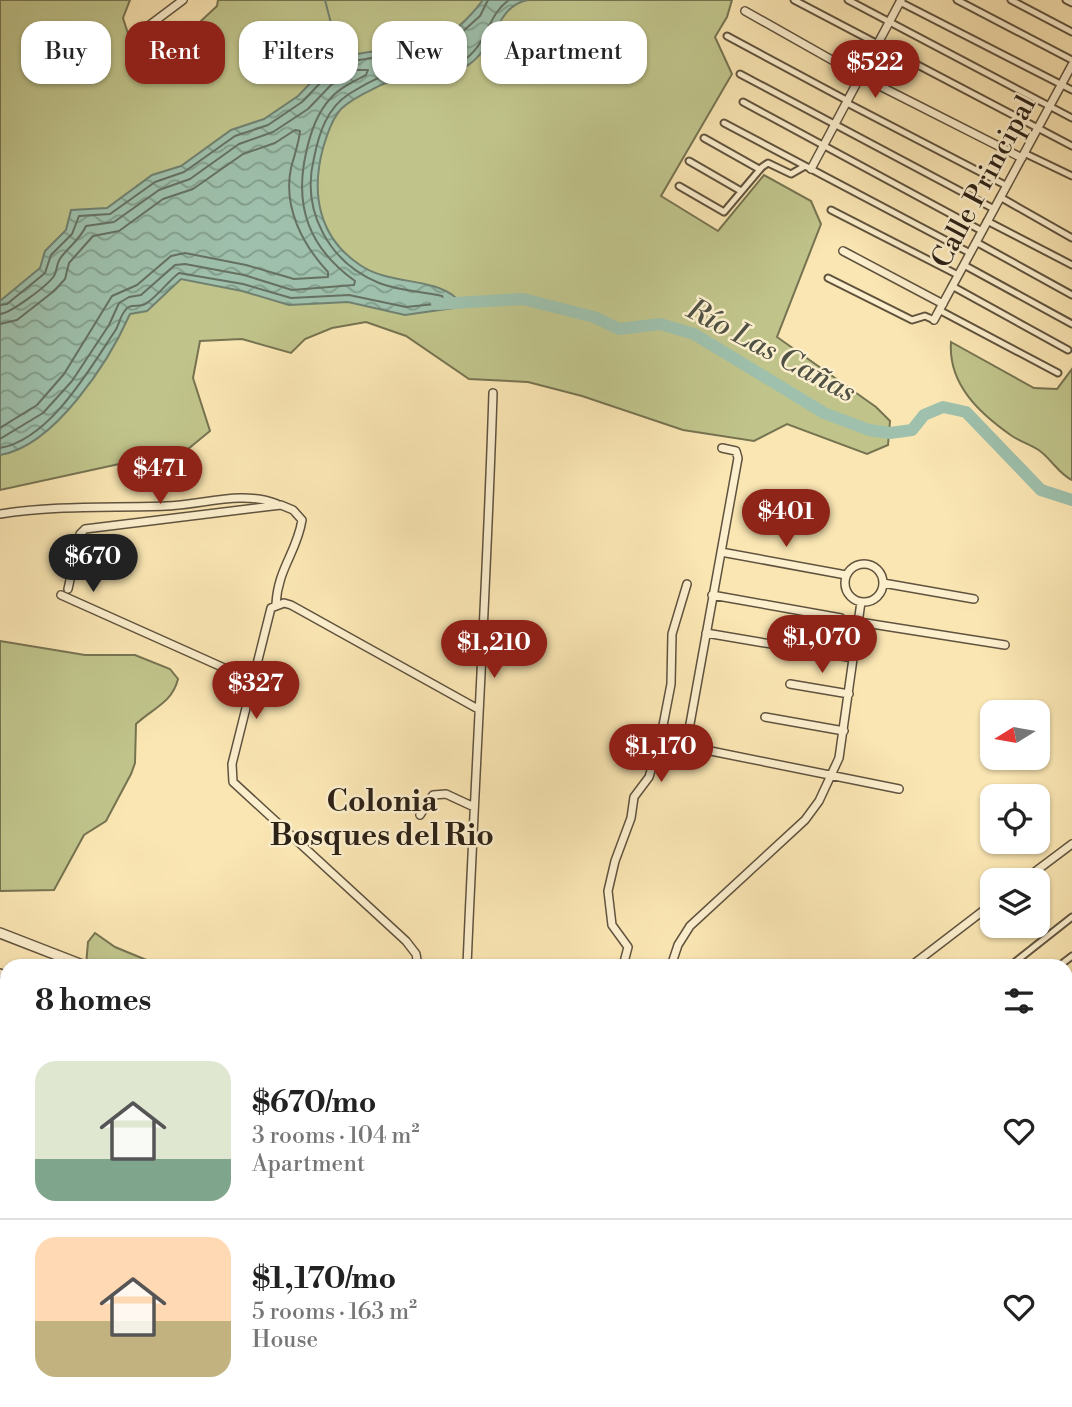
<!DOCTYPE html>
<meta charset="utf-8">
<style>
:root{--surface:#fff;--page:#f2f2f2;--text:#222;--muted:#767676;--line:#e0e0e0;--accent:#8f2418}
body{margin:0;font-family:"Libre Bodoni",serif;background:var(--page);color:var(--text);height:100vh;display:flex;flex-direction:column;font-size:26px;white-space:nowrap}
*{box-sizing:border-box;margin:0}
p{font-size:23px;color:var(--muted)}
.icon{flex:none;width:38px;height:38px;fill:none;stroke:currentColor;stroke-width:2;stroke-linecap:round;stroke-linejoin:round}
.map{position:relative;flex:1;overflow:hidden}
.drawer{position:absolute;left:0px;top:959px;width:1073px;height:448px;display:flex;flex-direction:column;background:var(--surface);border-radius:21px 21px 0 0;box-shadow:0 2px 5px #0004}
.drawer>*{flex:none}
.hud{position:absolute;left:21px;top:21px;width:700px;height:63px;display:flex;gap:14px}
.needle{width:46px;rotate:259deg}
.controls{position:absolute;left:980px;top:700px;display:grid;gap:14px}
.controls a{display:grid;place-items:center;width:70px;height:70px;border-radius:14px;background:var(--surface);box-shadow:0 2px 5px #0004;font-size:35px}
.price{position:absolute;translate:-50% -60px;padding:0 16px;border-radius:24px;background:var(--accent);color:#fff;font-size:23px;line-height:46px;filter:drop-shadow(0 2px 4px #0008)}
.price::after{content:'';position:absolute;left:50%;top:42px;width:21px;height:16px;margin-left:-10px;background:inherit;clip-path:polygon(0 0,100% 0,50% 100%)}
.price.on{background:#222;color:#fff}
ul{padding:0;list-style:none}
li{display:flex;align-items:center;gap:21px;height:175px;padding:0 35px}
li+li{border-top:2px solid var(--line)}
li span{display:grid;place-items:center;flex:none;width:196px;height:140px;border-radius:21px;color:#555}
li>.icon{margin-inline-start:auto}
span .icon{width:84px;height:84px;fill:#fffc;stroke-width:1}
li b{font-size:30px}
h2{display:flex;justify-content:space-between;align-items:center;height:84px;padding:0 35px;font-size:30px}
.tag{padding:0 24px;border-radius:21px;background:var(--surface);box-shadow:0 2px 5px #0004;font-size:24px;line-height:63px}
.tag.on{background:var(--accent);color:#fff}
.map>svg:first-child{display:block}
</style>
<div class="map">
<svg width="1072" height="1407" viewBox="0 0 1072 1407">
<defs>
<pattern id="water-waves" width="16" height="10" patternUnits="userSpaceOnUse" patternTransform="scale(1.75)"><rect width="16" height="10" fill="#9ec0ac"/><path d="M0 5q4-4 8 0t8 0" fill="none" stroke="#819c8b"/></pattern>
</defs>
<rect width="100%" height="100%" fill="#fae6b3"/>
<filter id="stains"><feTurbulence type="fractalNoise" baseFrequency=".00286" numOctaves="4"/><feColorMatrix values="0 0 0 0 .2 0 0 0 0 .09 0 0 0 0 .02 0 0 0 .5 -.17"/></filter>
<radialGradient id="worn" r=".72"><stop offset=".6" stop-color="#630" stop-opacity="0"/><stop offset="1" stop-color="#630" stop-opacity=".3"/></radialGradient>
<path fill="#c0c48b" stroke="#767351" stroke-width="2" d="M0 0H130L123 18 133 49 169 51 217 6 218 0H732L727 17 715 37 732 74 661 196 718 231 764 175 811 201 821 224 777 337 876 407 890 421 888 445 867 454 787 424 754 441 683 430 582 396 528 382 469 379 406 336 366 322 332 328 305 339 291 353 242 339 200 341 193 378 210 431 188 449 0 490Z
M951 342 1034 388 1057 389 1072 369V480C1059 474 1052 460 1040 451 1032 445 1021 442 1012 436 979 413 948 384 951 342Z
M0 641 85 655H135L170 669 178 679C172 703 153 708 136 724L135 763 131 774 106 821 84 835 54 890 0 891Z
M95 933 115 947 161 966H86L88 942Z
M0 1087 7 1090V1307L0 1293Z
M53 1400H306L305 1407H62Z"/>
<path fill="url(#water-waves)" stroke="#718170" stroke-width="2" d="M483 0H528C491 7 498 56 455 72 430 81 400 74 377 87 365 93 351 99 341 109 332 119 327 135 323 148 311 193 318 237 360 265 389 285 431 277 455 297L453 308 405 315 348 302 289 305 242 291 181 279 147 311 130 314C109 361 55 446 0 455V301L40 268 45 251 66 230 71 210 107 208 152 175 181 166 231 130 264 119 298 96 320 73 351 55 436 41C456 32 470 17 483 0Z"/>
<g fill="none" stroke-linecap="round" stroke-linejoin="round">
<path stroke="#667162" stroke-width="2" d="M0 305 7 304 45 273 51 255 72 234 79 216 110 214 155 182 184 172 235 136 268 125 302 102 325 78 353 61 437 48 451 42 480 16 488 0
M0 314C11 313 47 286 54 276 58 269 56 262 62 256 71 245 80 239 86 226L114 222 159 190 190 179 239 144 273 132 308 109 331 85 356 70H368L366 75C353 82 339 88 330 99 317 113 310 134 306 153 294 207 309 248 355 281L354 285 292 290 244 275 185 264 175 265 141 295 129 297 119 303 109 325 72 381 43 413 0 439
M0 324 17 320 54 291 65 279 69 263 93 236 119 231 163 199 193 189 243 154 275 143 295 130 300 131C299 143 294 156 291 168 283 207 302 244 328 272V277L294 279 246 265 185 253 171 256 137 285 112 296 64 374 37 405 0 428
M0 448C50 439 89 370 115 331 119 325 120 317 124 312 129 303 135 307 143 305 153 302 169 280 179 273L243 284 291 298 349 295 406 307 445 303 442 296C421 291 399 291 379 283 328 262 301 210 314 158 319 133 327 108 349 94 362 86 378 76 393 74 415 71 440 74 461 62 488 46 486 16 509 0"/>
<path stroke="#718170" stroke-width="2" d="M325 0 335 39 336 63
M0 1250 7 1252
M146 1400 157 1407"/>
<path stroke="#9ec0ac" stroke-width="12" d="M437 304 523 299 594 317 619 329 660 324 694 334 824 413 869 430 890 433 912 430 924 415 943 407 966 412 1041 490 1072 500"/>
<defs>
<path id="pedestrian" d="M794 0 1072 146
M848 0 1072 118
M957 0 1072 60
M1011 0 1072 32
M1066 0 1072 3
M900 2 1072 90
M727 36 848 101
M740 74 994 209
M743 102 982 231
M847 103 1007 186
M724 123 970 253
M704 138 759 169
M1024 153 1072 176
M689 161 741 191
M679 186 724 212 762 167 768 163 791 174 805 166
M1000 197 1072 238
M831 210 958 275
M987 221 1072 265
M976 242 1072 295
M964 265 1072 324
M828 278 912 320 925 316 934 320
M952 286 1068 350
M939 310 1058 373
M1010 966 1072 917
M1059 966 1072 956
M1066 999 1072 994
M1066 1035 1072 1030
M1066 1075 1072 1070
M1066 1112 1072 1107
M1066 1207 1072 1203
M1066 1246 1072 1242
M1066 1281 1072 1276
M472 1400 473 1407
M507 1400 508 1407
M538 1400 539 1407
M568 1400 569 1407
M695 1400 696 1407
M726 1400 727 1407
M756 1400 757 1407
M804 1407 814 1400
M856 1407 865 1400
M903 1407 912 1400"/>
<path id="minor" d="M745 11 862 77 1022 158
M147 27 183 0
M811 169 901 0
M843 251 943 304
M934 320 1072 65
M722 448 736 451 738 458 686 746 899 789
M0 514C55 505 111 508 166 506 202 505 242 490 277 504
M721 552 846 575
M845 583a19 19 0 1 1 38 0a19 19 0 1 1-38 0Z
M883 583 974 599
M68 589 80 534 85 529 281 505 293 510 302 520C297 552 278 568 276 604
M61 595 251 680
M712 595 841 618
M859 622 1005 645
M706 633 853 658
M790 684 849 694
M765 717 844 731
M420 815 433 795 446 794 474 807
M1024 880 1072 844
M418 966 416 954 406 941 233 782 232 764 271 608 284 603 291 605 478 709
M467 966C475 775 487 584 493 393
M623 966 628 947 612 925 608 891 615 861 631 818 634 797 649 777 660 741 671 684 672 634 687 584
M671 966 678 945 690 926 805 820 819 801 839 758 861 602
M911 966 992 904
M0 973 7 975
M0 1025 7 1026
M1066 1154 1072 1161
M25 1400 26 1407
M663 1400 664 1407
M583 1407 630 1400"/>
<path id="tertiary" d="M0 933 85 966
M786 1400 789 1407"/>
</defs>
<use href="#pedestrian" stroke="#60533e" stroke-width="9"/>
<use href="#minor" stroke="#60533e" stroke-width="10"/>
<use href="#tertiary" stroke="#60533e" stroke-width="12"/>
<use href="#pedestrian" stroke="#fcefce" stroke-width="5"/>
<use href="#minor" stroke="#fcefce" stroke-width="7"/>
<use href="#tertiary" stroke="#fcefce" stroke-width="9"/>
</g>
<g text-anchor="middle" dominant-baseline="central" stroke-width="5" stroke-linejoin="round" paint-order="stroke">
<g font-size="28" fill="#2d2217" stroke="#fcefce">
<text transform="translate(984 182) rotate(-62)">Calle Principal</text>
</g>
<g font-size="30" font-style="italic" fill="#4f5144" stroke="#fcefce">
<text transform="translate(771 351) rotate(28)">Río Las Cañas</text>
</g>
<g font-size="30" font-weight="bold" fill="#2d2217" stroke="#fcefce">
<text x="382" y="802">Colonia<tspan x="382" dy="34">Bosques del Rio</tspan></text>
</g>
</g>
<rect width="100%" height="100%" filter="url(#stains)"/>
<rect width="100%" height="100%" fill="url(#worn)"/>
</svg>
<div class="controls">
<a><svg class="needle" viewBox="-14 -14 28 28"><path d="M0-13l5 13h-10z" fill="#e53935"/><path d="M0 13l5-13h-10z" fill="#767676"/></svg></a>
<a><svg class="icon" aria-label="locate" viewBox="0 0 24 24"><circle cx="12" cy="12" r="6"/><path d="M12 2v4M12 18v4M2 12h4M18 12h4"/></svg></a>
<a><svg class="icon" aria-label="layers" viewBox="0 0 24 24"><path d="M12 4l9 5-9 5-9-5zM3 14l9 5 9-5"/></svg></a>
</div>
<b class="price" style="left:875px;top:100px">$522</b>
<b class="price" style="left:160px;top:506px">$471</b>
<b class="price" style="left:786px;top:549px">$401</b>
<b class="price on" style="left:93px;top:594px">$670</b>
<b class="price" style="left:822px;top:675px">$1,070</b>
<b class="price" style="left:494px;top:680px">$1,210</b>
<b class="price" style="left:256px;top:721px">$327</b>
<b class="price" style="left:661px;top:784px">$1,170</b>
<div class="hud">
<a class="tag">Buy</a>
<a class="tag on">Rent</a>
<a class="tag">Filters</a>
<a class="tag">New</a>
<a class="tag">Apartment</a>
</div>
<section class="drawer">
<h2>8 homes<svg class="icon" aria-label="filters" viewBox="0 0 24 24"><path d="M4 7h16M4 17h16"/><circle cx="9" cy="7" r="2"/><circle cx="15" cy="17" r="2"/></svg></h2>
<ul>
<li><span style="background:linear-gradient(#dfe7d0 70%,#7fa58c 0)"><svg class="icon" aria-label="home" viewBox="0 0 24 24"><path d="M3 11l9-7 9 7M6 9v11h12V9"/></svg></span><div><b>$670/mo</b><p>3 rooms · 104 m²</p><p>Apartment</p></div><svg class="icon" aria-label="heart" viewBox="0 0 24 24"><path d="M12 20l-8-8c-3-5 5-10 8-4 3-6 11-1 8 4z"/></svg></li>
<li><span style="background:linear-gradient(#ffd9b3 60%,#c2b280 0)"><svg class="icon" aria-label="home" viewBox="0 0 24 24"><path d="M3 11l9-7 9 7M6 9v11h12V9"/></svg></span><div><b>$1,170/mo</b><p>5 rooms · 163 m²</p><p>House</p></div><svg class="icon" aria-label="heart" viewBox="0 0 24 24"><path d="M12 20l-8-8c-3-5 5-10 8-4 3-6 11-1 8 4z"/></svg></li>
</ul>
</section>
</div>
